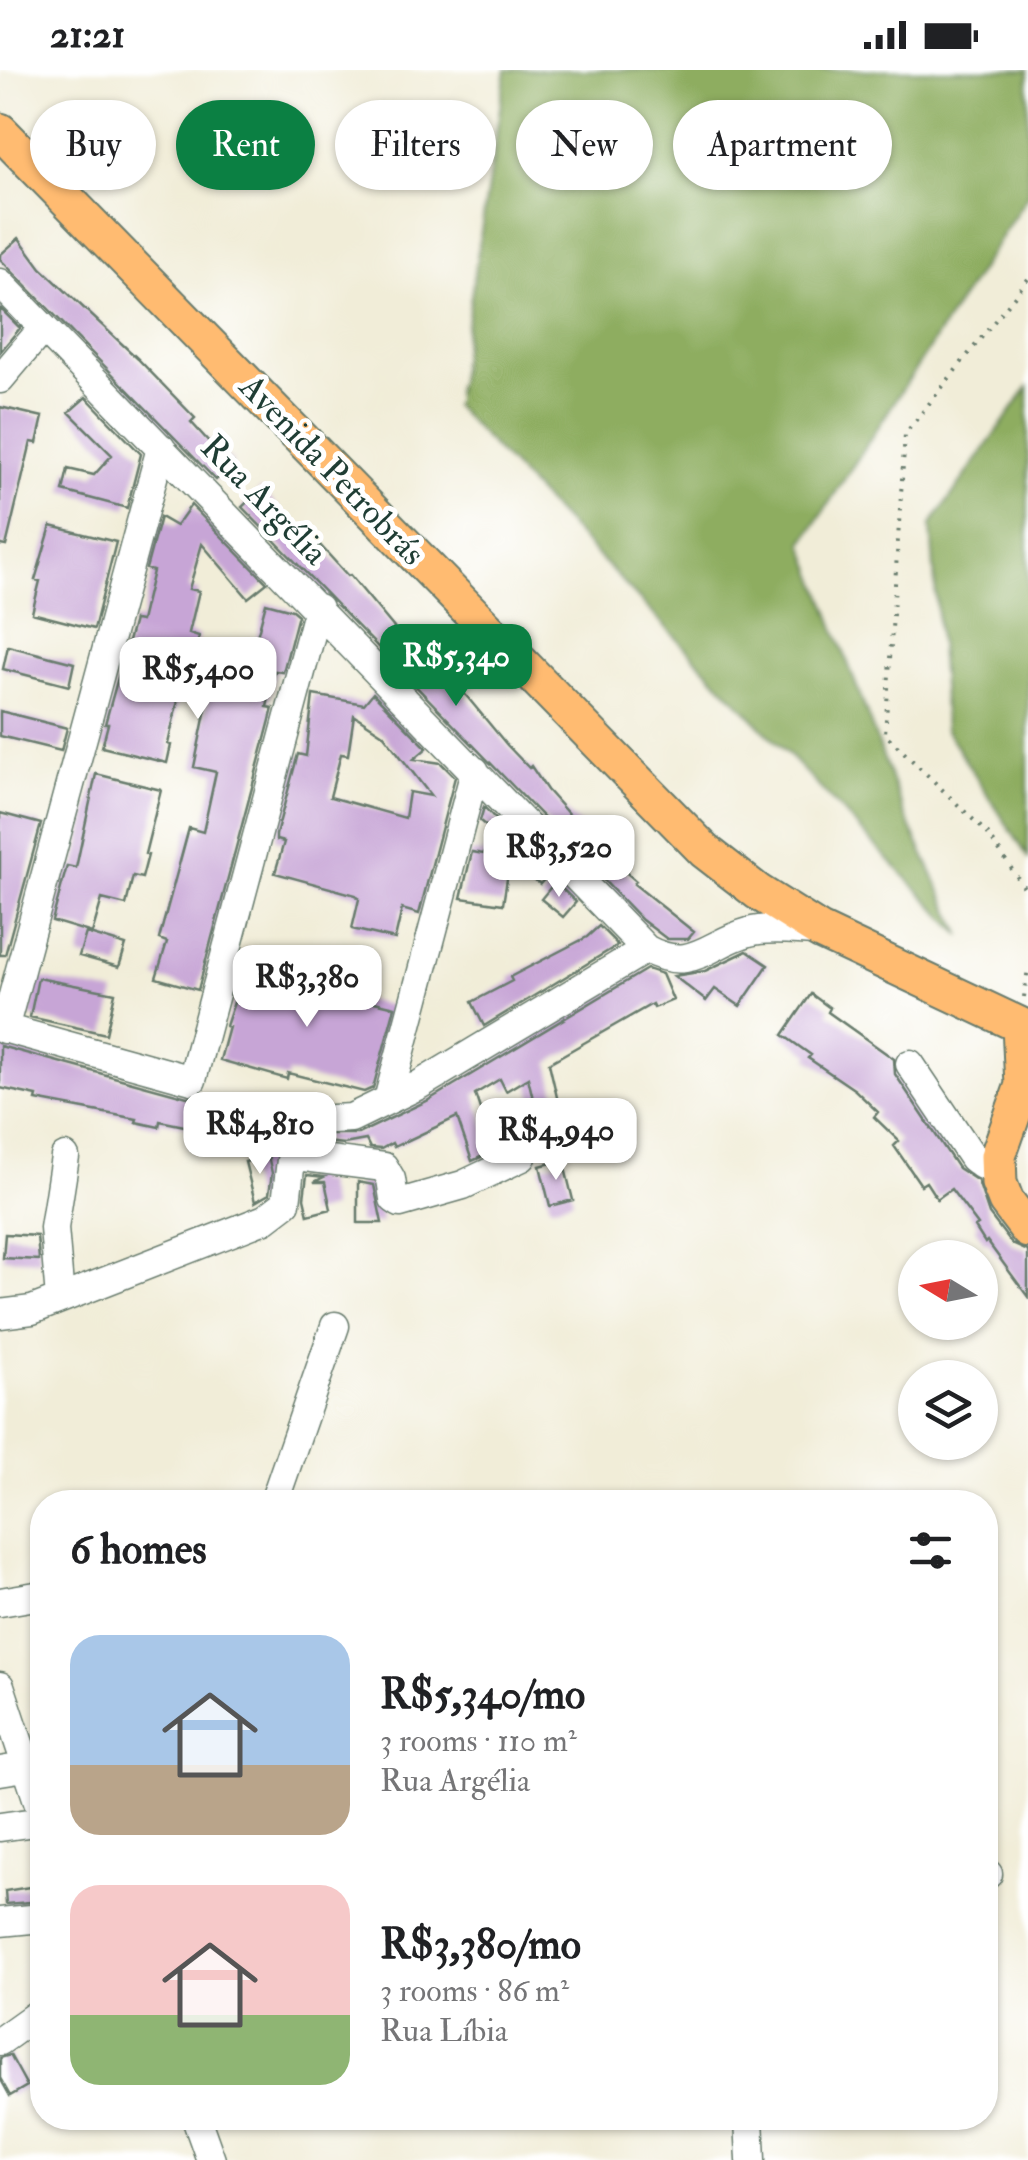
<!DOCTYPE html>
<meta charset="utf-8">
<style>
:root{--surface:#fff;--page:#f2f2f2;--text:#202124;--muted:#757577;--accent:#0b8043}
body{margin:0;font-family:"IM FELL Double Pica",serif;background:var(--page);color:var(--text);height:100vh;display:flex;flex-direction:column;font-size:38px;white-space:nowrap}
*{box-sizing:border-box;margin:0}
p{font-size:32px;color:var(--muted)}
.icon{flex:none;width:55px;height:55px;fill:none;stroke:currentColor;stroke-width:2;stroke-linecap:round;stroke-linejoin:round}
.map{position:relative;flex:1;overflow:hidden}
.details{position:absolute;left:30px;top:1420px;width:968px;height:640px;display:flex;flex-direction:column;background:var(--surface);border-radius:40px;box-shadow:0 2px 8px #0004}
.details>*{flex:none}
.top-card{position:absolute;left:30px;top:30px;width:970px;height:90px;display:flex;gap:20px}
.needle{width:65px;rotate:280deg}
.fabs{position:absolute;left:898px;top:1170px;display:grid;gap:20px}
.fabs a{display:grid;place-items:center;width:100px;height:100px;border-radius:50%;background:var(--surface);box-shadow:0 2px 8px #0004;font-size:50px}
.price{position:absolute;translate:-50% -85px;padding:0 22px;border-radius:20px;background:#fff;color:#222;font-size:32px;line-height:65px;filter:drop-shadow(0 2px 5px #0008)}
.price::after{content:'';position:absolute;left:50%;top:60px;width:30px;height:22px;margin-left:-15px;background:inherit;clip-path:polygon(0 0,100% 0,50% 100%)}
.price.current{background:var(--accent);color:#fff}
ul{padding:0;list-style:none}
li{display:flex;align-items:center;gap:30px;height:250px;padding:0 40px}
li span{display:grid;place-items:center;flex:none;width:280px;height:200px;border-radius:30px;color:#555}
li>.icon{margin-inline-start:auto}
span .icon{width:120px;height:120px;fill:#fffc;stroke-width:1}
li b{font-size:42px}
h2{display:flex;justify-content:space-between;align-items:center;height:120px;padding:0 40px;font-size:42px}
.tag{padding:0 35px;border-radius:45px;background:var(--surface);box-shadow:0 2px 8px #0004;font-size:35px;line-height:90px}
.tag.current{background:var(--accent);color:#fff}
.status{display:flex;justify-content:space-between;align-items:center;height:70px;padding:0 50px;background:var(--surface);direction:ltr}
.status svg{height:28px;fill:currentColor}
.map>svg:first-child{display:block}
</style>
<div class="status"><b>21:21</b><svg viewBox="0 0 49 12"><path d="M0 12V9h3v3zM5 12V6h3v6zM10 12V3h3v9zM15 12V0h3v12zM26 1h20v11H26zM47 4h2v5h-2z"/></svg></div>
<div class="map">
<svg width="1028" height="2090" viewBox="0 0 1028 2090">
<rect width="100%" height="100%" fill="#fff"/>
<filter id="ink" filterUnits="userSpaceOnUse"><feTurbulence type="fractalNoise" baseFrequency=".01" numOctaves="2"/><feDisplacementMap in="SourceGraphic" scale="20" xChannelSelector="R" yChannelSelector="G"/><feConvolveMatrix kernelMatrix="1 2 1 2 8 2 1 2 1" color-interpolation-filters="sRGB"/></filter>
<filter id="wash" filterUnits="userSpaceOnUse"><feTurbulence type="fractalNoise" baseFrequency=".0048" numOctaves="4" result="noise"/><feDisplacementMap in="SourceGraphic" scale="40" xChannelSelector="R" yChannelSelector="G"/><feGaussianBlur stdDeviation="2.25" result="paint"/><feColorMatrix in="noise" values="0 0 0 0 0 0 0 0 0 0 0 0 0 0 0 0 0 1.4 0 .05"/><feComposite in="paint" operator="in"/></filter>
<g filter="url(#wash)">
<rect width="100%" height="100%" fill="#f1edd8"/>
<path fill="#8ead61" stroke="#56754a" stroke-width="2.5" d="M506 0H1028V125L803 473 904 743 962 866 454 336Z
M1028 317V787L945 659 931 455Z"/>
<g id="blocks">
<path fill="#c7a5d6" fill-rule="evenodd" d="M19 168 41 198 138 289 195 348 191 352 221 385 223 383 233 393 216 410 0 189V185Z
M0 238 20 258 0 282Z
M86 327 141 384 127 438 63 421 68 399 94 405 112 385 69 342Z
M0 337 43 347 37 373 31 372 6 476 0 475Z
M261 419 316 479 320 475 348 506 350 505 425 595 431 590 459 617 507 675 529 698 531 696 547 720 572 748 601 771 597 777 636 811 634 814 694 862 688 869H667L642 850 595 801 598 798 571 776 242 437Z
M191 435 267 513 248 528 202 474 189 519 199 521 189 563 199 566 194 589 242 600 249 569 256 570 266 533 292 540 298 545 283 602 275 601 267 637 273 638 270 650 198 920 156 908 167 872 159 869 189 758 203 762 216 702 194 697 208 629 180 622 168 674 171 675 167 693 102 677 108 654H105L134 550 141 551 153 501 146 499 160 447 176 456Z
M51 456 116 472 94 559 32 543 40 511 35 510Z
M8 576 74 593 69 616 3 599Z
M373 623 427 678 414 689 441 693 455 707 419 844 402 839 395 869 352 859 359 829 356 825 275 803 284 772 276 770V765L298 684 306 686 313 625 364 634ZM354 645 383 664 431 726 409 722 405 748 330 727 341 684 348 685Z
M0 641 67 658 61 681 0 666Z
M96 704 161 720 145 784 148 785 142 808 133 806 126 835 102 829 92 863 52 851 67 796 76 798Z
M484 737 549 804 540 814 510 790 503 834 461 828 472 782 483 784 498 766 480 751Z
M0 743 41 754 5 885H0Z
M555 812 576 832 563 847 541 829Z
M599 856 618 875 484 956 472 932 512 911 510 907 587 867Z
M86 863 126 875 119 897 79 886Z
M747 881 768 895 740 936 715 919 706 931 674 906 705 901Z
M293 882 322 888 316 918 395 937 373 1018 364 1022 288 1003 287 1009 220 990 229 957 226 956 243 906 286 918Z
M647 899 662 904 673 930 654 938 652 934 549 993 563 1053 540 1058 528 1008 506 1021 500 1009 475 1024 494 1081 472 1091 457 1047 394 1077 392 1073 381 1079 370 1078 366 1070 344 1074 325 1072 324 1064H358L427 1031Z
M38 908 115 923 106 964 30 947Z
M811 924 830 938 828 942 894 989 895 1004 958 1098 978 1111 989 1144 1012 1174 1028 1181V1227L987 1171 985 1173 975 1157 978 1155 951 1119 937 1129 926 1112 921 1115 894 1076 899 1071 874 1047 878 1042 855 1020 808 988 811 985 783 965Z
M0 976 187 1027 201 1024 194 1058 160 1051 159 1057 136 1052 137 1049 36 1030 37 1026 0 1018Z
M238 1029 273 1039 267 1062 315 1053 319 1071H290L231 1054Z
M268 1086 272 1103 269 1124 255 1132 245 1092Z
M563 1090 573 1130 550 1136 540 1096Z
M307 1105 324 1107 314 1112H325L331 1139 308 1145 304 1128Z
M358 1112 374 1115 382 1153H358Z
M5 1164 37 1166 39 1190 3 1188Z
M42 1815V1831L6 1834 5 1821Z
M10 1985 27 2016 10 2026 0 2008V1988Z"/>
</g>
</g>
<g filter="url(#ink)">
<use href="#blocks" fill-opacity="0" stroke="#687b6d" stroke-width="2.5"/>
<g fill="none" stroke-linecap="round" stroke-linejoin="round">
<defs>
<path id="minor" d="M0 213 646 879C692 904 708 873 749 862 769 856 799 861 820 861
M0 309 43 258
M0 957 192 1010 318 538
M4 959 161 378
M910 994 973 1088 982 1095 998 1086
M388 1030 475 701
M332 1049 351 1048 419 1015 646 879
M60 1229 54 1158 65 1087
M0 1244 32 1240 265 1149 286 1133 291 1090 297 1086 384 1097 391 1109 394 1129 400 1133 463 1115 522 1087
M274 1432 335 1256
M0 1532 42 1525
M0 1616 42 1743
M0 1701 25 1697
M0 1757 42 1751
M985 1804H988
M0 1852 42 1848
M0 1971 42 1941
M196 2048 211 2090
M749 2048 751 2090"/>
<path id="major" d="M0 61 705 781 758 822 820 861 1028 959
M1020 956 1023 1015 998 1086 999 1113 1006 1131 1028 1160"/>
</defs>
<use href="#minor" stroke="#687b6d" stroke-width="31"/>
<use href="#major" stroke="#687b6d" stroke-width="39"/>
<path stroke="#687b6d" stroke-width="4" stroke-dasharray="2.5 8" stroke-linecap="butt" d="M1028 209 905 364 885 664 988 764 1028 823
M1024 927 1028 898"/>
<use href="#minor" stroke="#fff" stroke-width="28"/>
<use href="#major" stroke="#ffbb71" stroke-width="35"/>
</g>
</g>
<g text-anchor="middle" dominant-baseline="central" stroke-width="10" stroke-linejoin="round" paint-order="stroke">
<g font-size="35" fill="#1f3d34" stroke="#fff">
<text transform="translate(332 400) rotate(46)">Avenida Petrobrás</text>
<text transform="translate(264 430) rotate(46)">Rua Argélia</text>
</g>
</g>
</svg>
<div class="fabs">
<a><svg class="needle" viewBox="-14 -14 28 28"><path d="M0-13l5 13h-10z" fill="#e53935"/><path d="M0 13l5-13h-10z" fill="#757577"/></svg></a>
<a><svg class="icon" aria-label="layers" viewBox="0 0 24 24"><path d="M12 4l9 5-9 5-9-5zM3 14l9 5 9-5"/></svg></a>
</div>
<b class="price current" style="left:456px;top:639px">R$5,340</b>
<b class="price" style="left:198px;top:652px">R$5,400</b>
<b class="price" style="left:559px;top:830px">R$3,520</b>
<b class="price" style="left:307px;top:960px">R$3,380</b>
<b class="price" style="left:260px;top:1107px">R$4,810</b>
<b class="price" style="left:556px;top:1113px">R$4,940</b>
<div class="top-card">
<a class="tag">Buy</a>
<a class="tag current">Rent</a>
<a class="tag">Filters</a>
<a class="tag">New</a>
<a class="tag">Apartment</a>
</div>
<section class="details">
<h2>6 homes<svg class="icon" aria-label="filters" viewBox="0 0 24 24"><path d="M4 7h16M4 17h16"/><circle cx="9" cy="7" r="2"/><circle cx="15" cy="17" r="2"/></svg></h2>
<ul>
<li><span style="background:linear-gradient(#a9c7e8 65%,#b9a48a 0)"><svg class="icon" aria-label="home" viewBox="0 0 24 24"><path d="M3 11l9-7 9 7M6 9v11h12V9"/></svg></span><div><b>R$5,340/mo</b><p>3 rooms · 110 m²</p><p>Rua Argélia</p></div></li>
<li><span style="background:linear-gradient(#f6c9c9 65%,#8fb573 0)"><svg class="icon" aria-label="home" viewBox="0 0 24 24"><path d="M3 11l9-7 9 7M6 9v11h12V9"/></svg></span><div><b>R$3,380/mo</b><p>3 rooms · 86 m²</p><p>Rua Líbia</p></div></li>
</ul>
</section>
</div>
